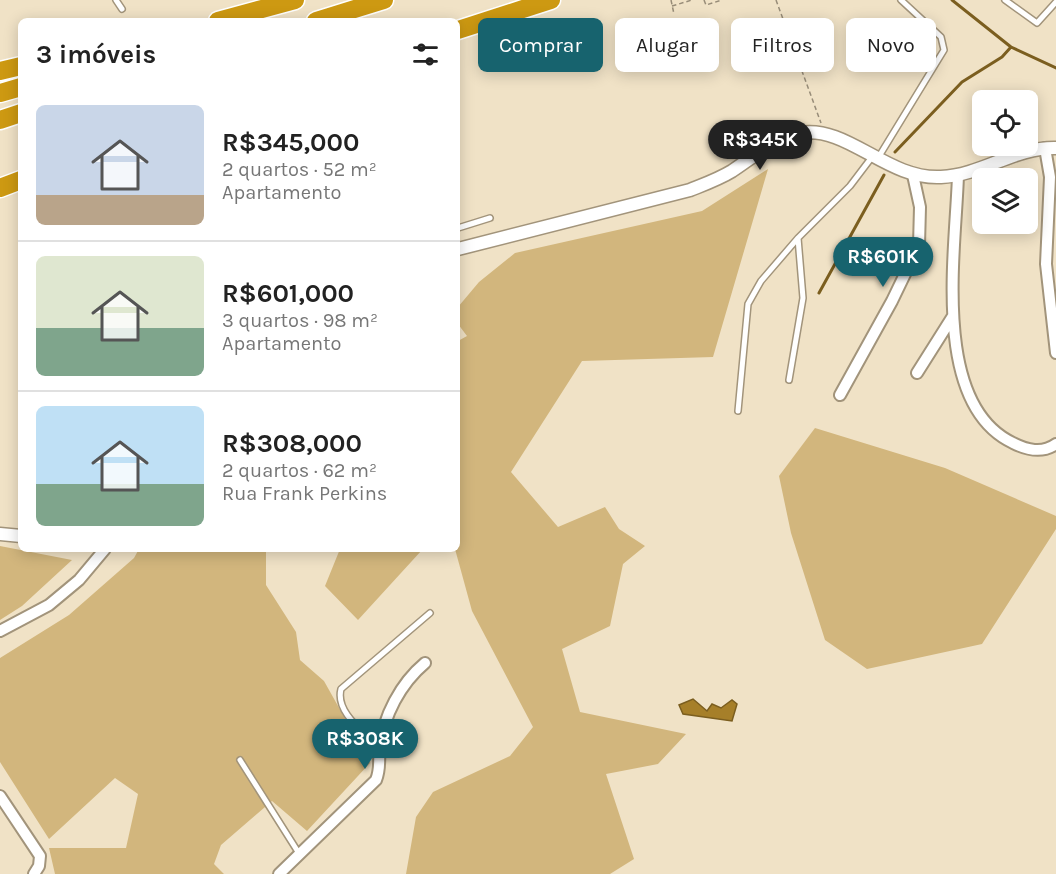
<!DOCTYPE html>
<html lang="pt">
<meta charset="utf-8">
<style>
:root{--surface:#fff;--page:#f6f6f6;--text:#222;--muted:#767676;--line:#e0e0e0;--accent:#17636e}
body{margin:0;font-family:Karla,sans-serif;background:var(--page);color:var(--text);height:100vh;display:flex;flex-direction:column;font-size:22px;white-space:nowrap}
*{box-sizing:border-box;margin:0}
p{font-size:20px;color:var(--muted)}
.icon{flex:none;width:33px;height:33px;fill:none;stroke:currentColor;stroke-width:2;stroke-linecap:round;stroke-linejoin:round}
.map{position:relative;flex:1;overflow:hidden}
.drawer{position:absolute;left:18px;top:18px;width:442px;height:534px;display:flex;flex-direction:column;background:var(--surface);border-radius:9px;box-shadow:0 3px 15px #0003}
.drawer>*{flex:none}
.banner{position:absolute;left:478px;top:18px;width:488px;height:54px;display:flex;gap:12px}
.tools{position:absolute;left:972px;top:90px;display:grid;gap:12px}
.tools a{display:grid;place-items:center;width:66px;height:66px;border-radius:9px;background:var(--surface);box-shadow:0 3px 15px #0003;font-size:30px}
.price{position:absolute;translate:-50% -51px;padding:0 14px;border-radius:21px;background:var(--accent);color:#fff;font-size:20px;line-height:39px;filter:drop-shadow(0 2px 3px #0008)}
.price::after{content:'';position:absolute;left:50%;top:36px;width:18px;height:14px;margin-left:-9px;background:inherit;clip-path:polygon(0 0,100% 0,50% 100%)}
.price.on{background:#222;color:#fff}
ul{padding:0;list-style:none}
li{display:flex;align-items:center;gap:18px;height:150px;padding:0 18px}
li+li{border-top:2px solid var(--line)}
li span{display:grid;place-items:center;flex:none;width:168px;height:120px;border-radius:9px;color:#555}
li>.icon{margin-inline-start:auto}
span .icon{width:72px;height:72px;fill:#fffc;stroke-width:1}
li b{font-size:26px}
h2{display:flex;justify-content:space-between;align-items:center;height:72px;padding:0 18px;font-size:26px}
.chip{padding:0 21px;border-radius:9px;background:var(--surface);box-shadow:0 3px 15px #0003;font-size:21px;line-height:54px}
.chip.on{background:var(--accent);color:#fff}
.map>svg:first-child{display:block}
</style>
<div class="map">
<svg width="1056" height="874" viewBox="0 0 1056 874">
<rect width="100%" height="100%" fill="#f0e2c6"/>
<path fill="#d2b67d" d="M768 169 713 357 582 361 511 472 558 527 605 507 619 529 645 546 623 564 610 626 562 649 580 712 686 734 658 764 606 774 634 859 610 874H406L416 817 433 792 510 756 533 727 472 611 455 549H458V341L467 336 458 324V307L479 282 515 253 702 211Z
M815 428 945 468 1056 516V529L982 644 867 669 825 640 791 533 779 476Z
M0 546 72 560 22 606 0 620Z
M139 549H266V585L296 632 300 660 324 681 370 763 307 831 272 801 221 845 214 864 224 874H55L49 848H126L138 794 115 778 49 839 0 762V658L69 615 134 558Z
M340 549H427L422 550 358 620 325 586Z"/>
<path fill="#a67f29" stroke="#7b5e1f" stroke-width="1.5" d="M693 699 707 711 712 704 721 708 732 700 737 704 732 721 683 714 679 705Z"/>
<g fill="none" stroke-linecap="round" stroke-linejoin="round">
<path stroke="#7b5e1f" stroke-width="3" d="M952 0 1011 47 1056 68
M895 152 962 82 1002 57 1011 47
M819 293 884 175"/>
<defs>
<path id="service" d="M116 0 122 9
M1005 0 1037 23 1056 2
M878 158 944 50 941 37 901 0
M458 228 490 218
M789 380 803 298 798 238 850 186 872 157
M738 411 748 304 761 281 798 238
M378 747C364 732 335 712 341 689L430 613
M240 760 300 855"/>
<path id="minor" d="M1045 148 1050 177 1046 264 1056 353
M958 175C956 249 930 404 1013 443 1027 450 1042 454 1056 444
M917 373 953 316
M840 395 892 301 919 245 920 207 913 175
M0 631 49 605 79 580 105 549
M0 796 40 856 39 866 34 874
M279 874 376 780C381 768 378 760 380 748 383 716 401 683 425 663"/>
<path id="tertiary" d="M458 249 690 190C705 184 719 179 732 171 752 158 776 137 800 133 848 125 887 180 941 177 982 175 1015 147 1056 148
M0 534 21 536"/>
<path id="motorway" d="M218 21 295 0
M316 21 384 0
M458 30 551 0
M0 71 21 66
M0 93 21 87
M0 120 21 113
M0 188 21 180"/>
</defs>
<use href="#service" stroke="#a2947b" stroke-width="8"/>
<use href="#minor" stroke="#a2947b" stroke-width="14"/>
<use href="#tertiary" stroke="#a2947b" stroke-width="15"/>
<use href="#motorway" stroke="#fff" stroke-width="21"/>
<path stroke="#978c78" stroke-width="1.5" stroke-dasharray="4.5 3" stroke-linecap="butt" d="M671 0 674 14
M704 0 706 5 722 0
M776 0 821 123
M672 6 692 0"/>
<use href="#service" stroke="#fff" stroke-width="5"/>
<use href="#minor" stroke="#fff" stroke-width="10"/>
<use href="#tertiary" stroke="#fff" stroke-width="12"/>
<use href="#motorway" stroke="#cd9912" stroke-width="18"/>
</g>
</svg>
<div class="tools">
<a><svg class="icon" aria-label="locate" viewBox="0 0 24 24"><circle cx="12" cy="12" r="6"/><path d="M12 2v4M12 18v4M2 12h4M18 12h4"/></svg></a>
<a><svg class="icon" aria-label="layers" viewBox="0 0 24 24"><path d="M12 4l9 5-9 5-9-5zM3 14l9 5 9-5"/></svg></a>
</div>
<b class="price on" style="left:760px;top:171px">R$345K</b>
<b class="price" style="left:883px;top:288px">R$601K</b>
<b class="price" style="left:365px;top:770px">R$308K</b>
<div class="banner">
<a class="chip on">Comprar</a>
<a class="chip">Alugar</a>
<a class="chip">Filtros</a>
<a class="chip">Novo</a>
</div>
<section class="drawer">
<h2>3 imóveis<svg class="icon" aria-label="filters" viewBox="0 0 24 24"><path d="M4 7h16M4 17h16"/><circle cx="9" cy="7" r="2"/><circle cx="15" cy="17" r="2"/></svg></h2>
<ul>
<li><span style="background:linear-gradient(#c9d6e8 75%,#b9a48a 0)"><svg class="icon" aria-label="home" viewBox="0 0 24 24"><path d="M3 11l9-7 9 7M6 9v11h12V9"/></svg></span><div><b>R$345,000</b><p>2 quartos · 52 m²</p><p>Apartamento</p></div></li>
<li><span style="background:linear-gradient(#dfe7d0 60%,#7fa58c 0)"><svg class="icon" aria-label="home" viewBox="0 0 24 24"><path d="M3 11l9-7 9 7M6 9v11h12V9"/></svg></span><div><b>R$601,000</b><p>3 quartos · 98 m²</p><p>Apartamento</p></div></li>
<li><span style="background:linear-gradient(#bfe0f5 65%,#7fa58c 0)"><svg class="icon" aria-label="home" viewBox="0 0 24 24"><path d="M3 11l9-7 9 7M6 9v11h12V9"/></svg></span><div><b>R$308,000</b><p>2 quartos · 62 m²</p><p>Rua Frank Perkins</p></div></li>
</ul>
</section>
</div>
